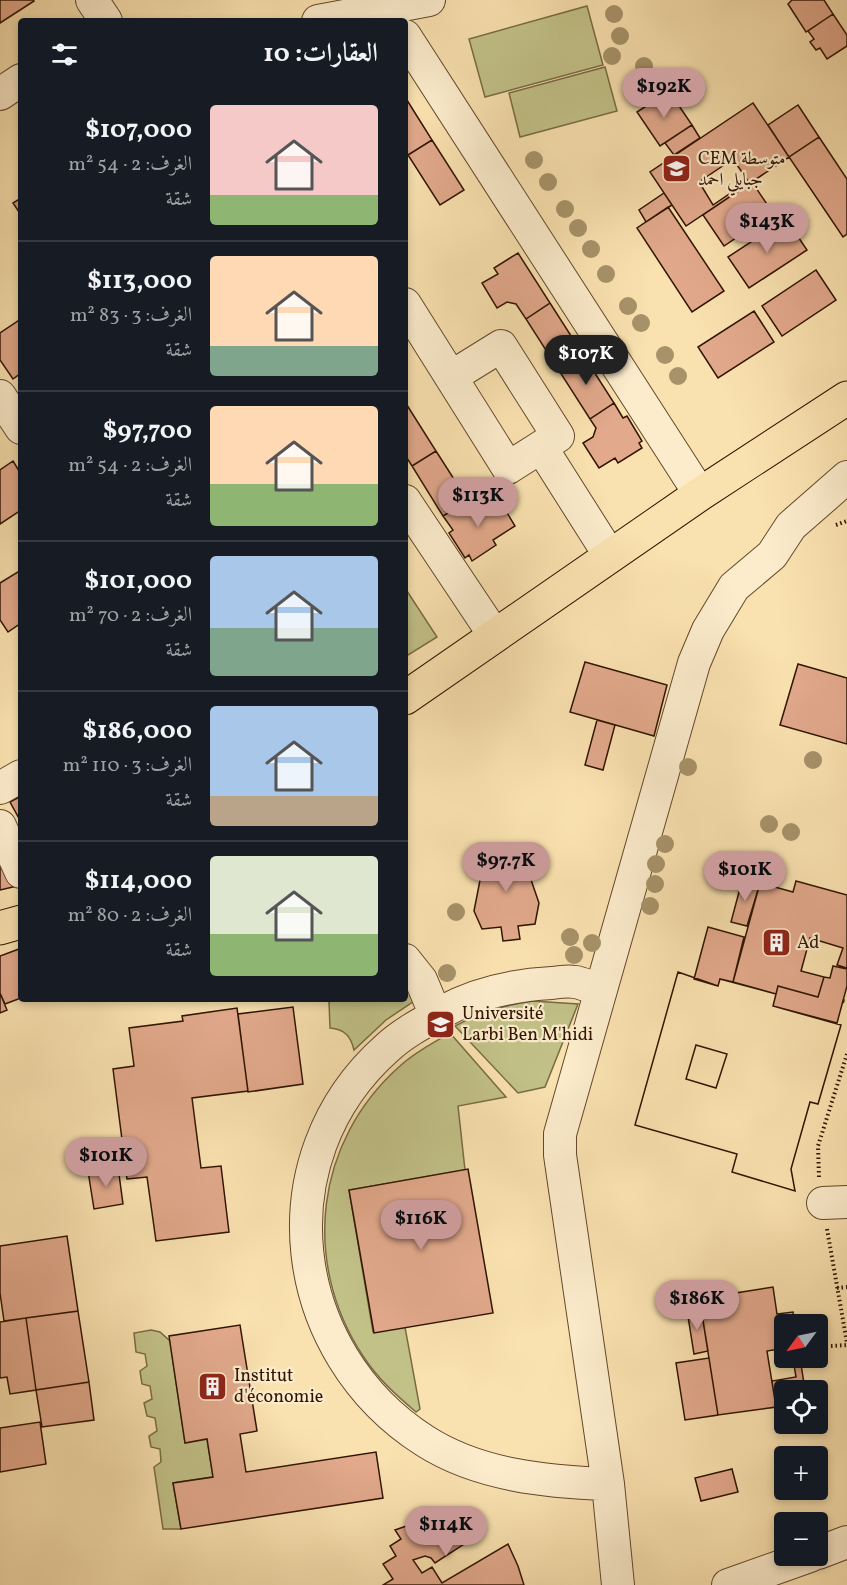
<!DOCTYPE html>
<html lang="ar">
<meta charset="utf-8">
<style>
:root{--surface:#171b24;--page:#242831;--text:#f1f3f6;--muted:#9ea1a6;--line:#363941;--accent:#c59692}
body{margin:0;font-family:Vollkorn,Amiri,serif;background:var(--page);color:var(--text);direction:rtl;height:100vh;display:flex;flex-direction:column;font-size:22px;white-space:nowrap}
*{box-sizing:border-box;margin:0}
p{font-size:20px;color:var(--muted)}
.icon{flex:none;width:33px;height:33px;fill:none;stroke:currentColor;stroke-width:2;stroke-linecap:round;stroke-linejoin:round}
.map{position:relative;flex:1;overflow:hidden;direction:ltr}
.details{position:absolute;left:18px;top:18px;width:390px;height:984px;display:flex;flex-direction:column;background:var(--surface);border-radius:6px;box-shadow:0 3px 9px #0003;direction:rtl}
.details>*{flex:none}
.needle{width:39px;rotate:237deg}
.controls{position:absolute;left:774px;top:1314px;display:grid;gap:12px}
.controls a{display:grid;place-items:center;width:54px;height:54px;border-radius:6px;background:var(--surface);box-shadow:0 3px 9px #0003;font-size:30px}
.price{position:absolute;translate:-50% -51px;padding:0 14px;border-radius:21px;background:var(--accent);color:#111;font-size:20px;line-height:39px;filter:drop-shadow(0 2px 3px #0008)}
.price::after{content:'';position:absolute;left:50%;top:36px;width:18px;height:14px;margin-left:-9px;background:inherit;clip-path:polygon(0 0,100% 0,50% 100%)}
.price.on{background:#222;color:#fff}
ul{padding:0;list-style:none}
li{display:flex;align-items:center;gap:18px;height:150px;padding:0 30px}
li+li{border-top:2px solid var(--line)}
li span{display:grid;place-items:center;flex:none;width:168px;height:120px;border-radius:6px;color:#555}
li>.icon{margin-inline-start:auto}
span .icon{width:72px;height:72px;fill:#fffc;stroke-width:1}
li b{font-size:26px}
h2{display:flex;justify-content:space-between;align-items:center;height:72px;padding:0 30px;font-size:26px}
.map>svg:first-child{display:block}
</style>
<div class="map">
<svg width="847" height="1585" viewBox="0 0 847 1585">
<rect width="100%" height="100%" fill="#fae2b0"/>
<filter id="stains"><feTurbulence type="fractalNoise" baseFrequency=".00333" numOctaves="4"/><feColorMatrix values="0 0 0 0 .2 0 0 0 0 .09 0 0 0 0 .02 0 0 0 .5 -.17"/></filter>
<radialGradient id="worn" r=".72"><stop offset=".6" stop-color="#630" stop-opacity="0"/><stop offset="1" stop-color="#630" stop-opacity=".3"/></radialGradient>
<path fill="#c2c288" stroke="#796b44" stroke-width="1.5" d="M587 6 603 65 485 97 469 39Z
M605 67 617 111 520 137 509 93Z
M405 588 437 637 405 657Z
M405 975 423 995 386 1020 354 1050C351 1037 345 1029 330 1028L329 1002 333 999H405Z
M533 1001 578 1004 545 1087 518 1093 455 1026C481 1012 505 1005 533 1001Z
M450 1033 506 1097 458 1106 465 1170 349 1190 373 1332 405 1327 420 1409 416 1412C396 1395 377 1378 363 1356 301 1262 315 1141 400 1066 415 1052 433 1043 450 1033Z
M151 1330 160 1332 170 1341 185 1442 207 1439 213 1477 173 1483 181 1529H163L154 1467 161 1462 160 1449 151 1447 149 1436 157 1431 155 1418 147 1416 144 1403 152 1399 150 1386 142 1384 140 1371 147 1366 145 1354 136 1352 134 1333Z"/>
<path fill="#e2a98c" stroke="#301400" stroke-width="1.5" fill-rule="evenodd" d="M0 0H33L34 1 0 23Z
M792 0H824L833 14 806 32 788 4Z
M833 14 847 35V46L827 59 820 48 816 50 810 42 814 39 808 31Z
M669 91 692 125 660 146 637 112Z
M405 97 432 140 408 155 405 150Z
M753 103 789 157 686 226 650 172ZM733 159 748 181 713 205 699 182Z
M798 105 819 137 789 157 768 125Z
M692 125 700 138 674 155 665 143Z
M819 137 847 179V234L843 237 789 157Z
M432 140 464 190 440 205 408 155Z
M752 182 773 213 724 246 703 215Z
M664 193 672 205 646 222 639 210Z
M21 198V215L13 203Z
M668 207 724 291 692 312 637 228Z
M786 219 807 250 749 288 728 257Z
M518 253 550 303 526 319 516 304 507 302 497 308 482 283 498 274 494 268Z
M816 270 836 300 782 336 762 306Z
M550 303 582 353 558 369 526 319Z
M754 311 774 342 718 378 698 347Z
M21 319V373L13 379 0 360V333Z
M582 353 614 403 590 419 558 369Z
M405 402 436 451 412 466 405 455Z
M614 403 623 418 627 416 642 441 639 443 642 448 618 463 615 458 599 468 583 443 593 437 596 428 590 419Z
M436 451 468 501 443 516 412 466Z
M13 461 21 474V510L0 524V470Z
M468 501 474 510 483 511 500 501 515 526 493 540 496 545 472 561 469 555 465 558 449 533 453 530 443 516Z
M21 570V623L8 632 0 620V583Z
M585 662 667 685 654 736 570 712Z
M798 664 847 678V744L780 725Z
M597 720 615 725 603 770 585 765Z
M21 796V822L10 802Z
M526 849 527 868 539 903 535 924 518 926 520 939 503 941 501 927 482 929 474 911 482 870 480 853Z
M0 860 13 887 0 890Z
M743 877 760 883 747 926 731 922Z
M796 881 847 895V968L837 965 843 948 810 938 801 971 824 977 818 997 778 986 776 994 733 982 760 883 793 892Z
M708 927 744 937 733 982 720 979 718 986 694 979Z
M19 949 21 953V998L5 1004 0 993V956Z
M833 966 847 969V986L837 1023 773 1006 778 986 818 997 824 977 830 978Z
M678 972 718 986 720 979 776 994 773 1006 841 1025 818 1104 810 1102 791 1169 795 1191 732 1172 737 1154 635 1125ZM696 1045 727 1054 716 1088 686 1079Z
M678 972 718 986 720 979 776 994 773 1006 841 1025 818 1104 810 1102 791 1169 795 1191 732 1172 737 1154 635 1125Z
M0 993 7 1010 0 1013Z
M293 1007 303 1084 248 1092 238 1014Z
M237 1008 248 1091 192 1098 201 1168 221 1166 229 1232 156 1241 147 1177 127 1179 113 1069 134 1066 129 1028 183 1021 182 1016Z
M696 1045 727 1054 716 1088 686 1079Z
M118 1167 123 1204 94 1209 88 1171Z
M468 1169 493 1313 374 1333 349 1190Z
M67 1236 78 1311 4 1321 0 1293V1246Z
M773 1287 777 1314 793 1312 795 1324H784V1348L767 1351 776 1407 718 1415 701 1308 737 1302 736 1293Z
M701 1308 708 1351 694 1354 687 1310Z
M78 1311 89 1382 36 1390 26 1318Z
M26 1318 36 1390 10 1394 7 1377 0 1378V1322Z
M240 1325 257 1431 240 1434 246 1472 376 1452 383 1498 181 1529 173 1483 213 1477 207 1439 185 1443 169 1336Z
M709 1358 718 1415 685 1420 676 1363Z
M800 1358 805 1390H784V1399L775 1401 772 1381 796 1377 793 1359Z
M89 1382 94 1420 42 1427 36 1390Z
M40 1422 46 1464 0 1472V1428Z
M732 1469 738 1492 701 1501 695 1478Z
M418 1513 449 1518 472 1539 435 1563 431 1558 425 1556 413 1560 422 1573 432 1567 442 1583 508 1544 518 1566 524 1585H383L393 1579 383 1564 396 1556 390 1546 401 1539 395 1530 418 1522Z"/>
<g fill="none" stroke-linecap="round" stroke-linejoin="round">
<defs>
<path id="minor" d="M92 0 106 21
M318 21 429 0
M405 36 700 494
M0 94 21 80
M405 304 508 468 541 447 610 556
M451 377 501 346 558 436 541 447
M0 396 21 428
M405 501 495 636
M0 788 21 776
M0 826 21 872
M405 960 421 980 436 1016
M601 990C592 988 583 983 575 982 568 981 559 982 552 983 514 985 477 993 444 1011 424 1022 403 1033 387 1048 262 1159 287 1353 425 1441 478 1475 546 1482 608 1484
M823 1203 847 1202
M818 1553 847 1542
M618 1585 608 1484 560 1155V1134L694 663 708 630 734 587 772 555 791 526 847 477
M728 1585 810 1556"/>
<path id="major" d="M405 698 700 494 847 398
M0 928 21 922"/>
</defs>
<use href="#minor" stroke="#62482c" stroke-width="34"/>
<use href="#major" stroke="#301400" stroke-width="35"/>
<path stroke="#301400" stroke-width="4" stroke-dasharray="1.5 3" stroke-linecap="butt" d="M836 525 847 521
M843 1001 847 1002
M819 1177 818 1146 847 1054
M827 1229 847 1343
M837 1288 847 1287
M831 1346 847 1345"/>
<use href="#minor" stroke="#fceccc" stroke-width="32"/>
<use href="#major" stroke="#fae2b0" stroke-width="33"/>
</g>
<g fill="#a7926a">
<circle cx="614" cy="14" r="9"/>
<circle cx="620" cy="36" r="9"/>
<circle cx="612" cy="56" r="9"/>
<circle cx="644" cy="66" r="9"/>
<circle cx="636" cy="94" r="9"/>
<circle cx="534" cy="160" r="9"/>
<circle cx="548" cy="182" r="9"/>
<circle cx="565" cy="209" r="9"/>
<circle cx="578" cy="228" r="9"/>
<circle cx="591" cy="249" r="9"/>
<circle cx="606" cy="274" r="9"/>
<circle cx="628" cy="306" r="9"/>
<circle cx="641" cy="323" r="9"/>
<circle cx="665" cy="355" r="9"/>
<circle cx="678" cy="376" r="9"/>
<circle cx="813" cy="760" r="9"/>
<circle cx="688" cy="767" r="9"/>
<circle cx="769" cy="824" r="9"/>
<circle cx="791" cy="832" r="9"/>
<circle cx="665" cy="844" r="9"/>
<circle cx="656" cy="864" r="9"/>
<circle cx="655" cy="884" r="9"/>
<circle cx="650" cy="906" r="9"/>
<circle cx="456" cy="912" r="9"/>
<circle cx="570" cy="937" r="9"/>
<circle cx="592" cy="943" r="9"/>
<circle cx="574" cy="955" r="9"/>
<circle cx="447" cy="973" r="9"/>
</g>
<defs>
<symbol id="school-square" viewBox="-11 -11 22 22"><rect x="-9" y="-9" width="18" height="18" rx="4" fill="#8f2418" stroke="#fceccc"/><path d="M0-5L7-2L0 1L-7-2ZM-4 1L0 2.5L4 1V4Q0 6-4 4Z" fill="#fff"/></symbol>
<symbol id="building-square" viewBox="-11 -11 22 22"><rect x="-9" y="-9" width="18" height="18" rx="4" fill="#8f2418" stroke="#fceccc"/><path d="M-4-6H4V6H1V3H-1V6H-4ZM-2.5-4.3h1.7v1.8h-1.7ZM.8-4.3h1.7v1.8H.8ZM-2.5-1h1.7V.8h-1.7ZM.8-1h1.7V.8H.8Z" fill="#fff"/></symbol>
<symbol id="university-square" viewBox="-11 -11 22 22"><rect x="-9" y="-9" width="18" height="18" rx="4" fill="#8f2418" stroke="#fceccc"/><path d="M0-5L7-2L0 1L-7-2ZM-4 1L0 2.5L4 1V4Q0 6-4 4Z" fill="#fff"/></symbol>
</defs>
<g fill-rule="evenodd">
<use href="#school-square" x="660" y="152" width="33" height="33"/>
<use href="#building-square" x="760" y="926" width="33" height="33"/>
<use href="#university-square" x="424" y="1008" width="33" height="33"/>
<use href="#building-square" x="196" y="1370" width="33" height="33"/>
</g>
<g text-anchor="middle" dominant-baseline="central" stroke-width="4.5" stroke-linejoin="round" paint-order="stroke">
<g font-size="18" fill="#301400" stroke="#fceccc" text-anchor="start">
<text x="698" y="159">CEM متوسطة<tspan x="698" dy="21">جبايلي احمد</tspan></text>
<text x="797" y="943">Ad</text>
<text x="462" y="1014">Université<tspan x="462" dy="21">Larbi Ben M'hidi</tspan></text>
<text x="234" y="1376">Institut<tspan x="234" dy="21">d'économie</tspan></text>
</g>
</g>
<rect width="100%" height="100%" filter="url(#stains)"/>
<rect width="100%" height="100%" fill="url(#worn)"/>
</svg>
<div class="controls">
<a><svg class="needle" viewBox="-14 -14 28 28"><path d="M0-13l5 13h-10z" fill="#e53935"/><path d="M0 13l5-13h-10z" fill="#9ea1a6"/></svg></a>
<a><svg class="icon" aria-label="locate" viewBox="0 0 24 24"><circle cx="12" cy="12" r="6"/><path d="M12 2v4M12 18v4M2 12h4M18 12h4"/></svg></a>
<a>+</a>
<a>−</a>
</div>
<b class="price" style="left:664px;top:119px">$192K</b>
<b class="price" style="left:767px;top:254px">$143K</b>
<b class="price on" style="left:586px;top:386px">$107K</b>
<b class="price" style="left:478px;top:528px">$113K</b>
<b class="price" style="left:506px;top:893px">$97.7K</b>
<b class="price" style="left:745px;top:902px">$101K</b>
<b class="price" style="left:106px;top:1188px">$101K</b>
<b class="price" style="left:421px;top:1251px">$116K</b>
<b class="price" style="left:697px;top:1331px">$186K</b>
<b class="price" style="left:446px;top:1557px">$114K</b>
<section class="details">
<h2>العقارات: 10<svg class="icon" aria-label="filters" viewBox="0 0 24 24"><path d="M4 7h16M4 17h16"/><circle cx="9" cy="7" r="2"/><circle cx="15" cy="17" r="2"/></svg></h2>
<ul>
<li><span style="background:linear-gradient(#f6c9c9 75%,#8fb573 0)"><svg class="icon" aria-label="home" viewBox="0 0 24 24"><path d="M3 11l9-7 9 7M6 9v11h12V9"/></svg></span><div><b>$107,000</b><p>الغرف: 2 · 54 m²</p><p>شقة</p></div></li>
<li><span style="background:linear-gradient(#ffd9b3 75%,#7fa58c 0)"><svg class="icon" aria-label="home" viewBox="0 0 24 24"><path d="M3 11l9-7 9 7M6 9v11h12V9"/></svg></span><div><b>$113,000</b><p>الغرف: 3 · 83 m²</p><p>شقة</p></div></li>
<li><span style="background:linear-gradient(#ffd9b3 65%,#8fb573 0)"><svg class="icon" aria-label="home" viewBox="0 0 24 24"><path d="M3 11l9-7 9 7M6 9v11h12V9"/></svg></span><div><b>$97,700</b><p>الغرف: 2 · 54 m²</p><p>شقة</p></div></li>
<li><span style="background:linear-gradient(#a9c7e8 60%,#7fa58c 0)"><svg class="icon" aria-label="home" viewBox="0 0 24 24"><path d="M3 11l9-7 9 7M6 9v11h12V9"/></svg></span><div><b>$101,000</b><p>الغرف: 2 · 70 m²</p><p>شقة</p></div></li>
<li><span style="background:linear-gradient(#a9c7e8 75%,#b9a48a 0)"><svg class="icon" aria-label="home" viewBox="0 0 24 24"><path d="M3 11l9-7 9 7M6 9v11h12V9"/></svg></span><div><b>$186,000</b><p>الغرف: 3 · 110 m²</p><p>شقة</p></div></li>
<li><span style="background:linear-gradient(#dfe7d0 65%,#8fb573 0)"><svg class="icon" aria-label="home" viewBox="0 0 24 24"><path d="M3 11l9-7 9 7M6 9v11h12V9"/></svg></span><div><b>$114,000</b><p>الغرف: 2 · 80 m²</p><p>شقة</p></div></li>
</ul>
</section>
</div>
